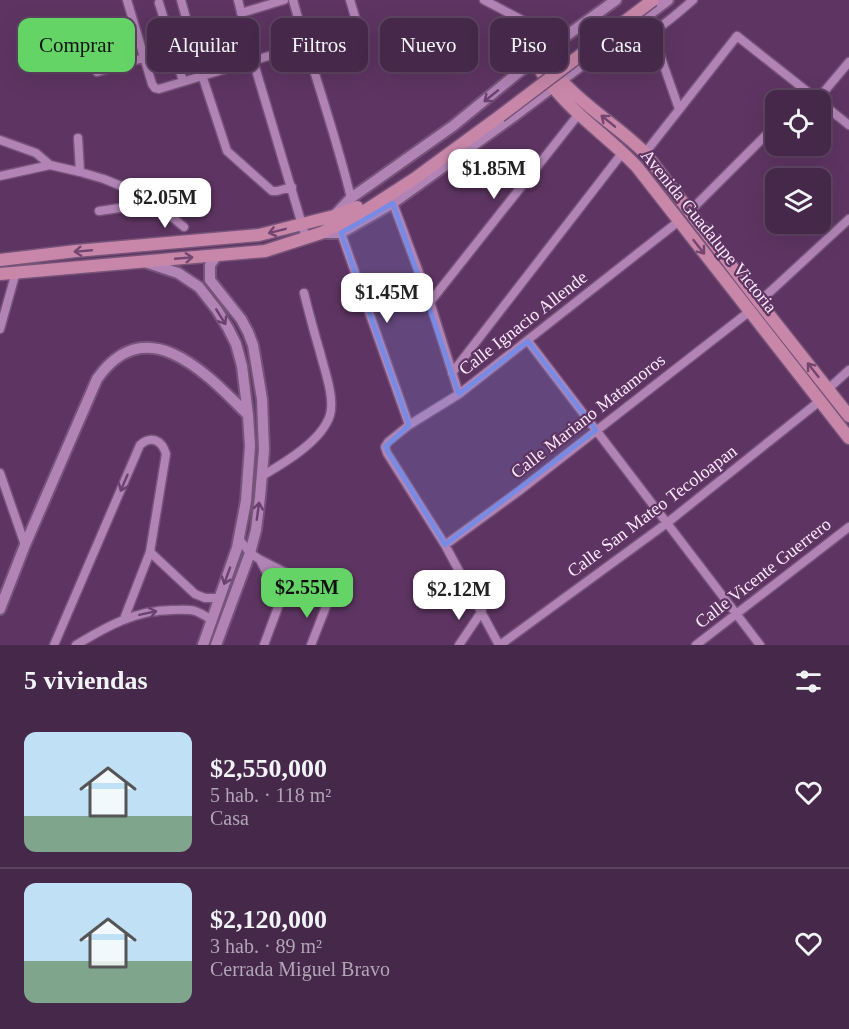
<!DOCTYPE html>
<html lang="es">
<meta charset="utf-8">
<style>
:root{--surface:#46284a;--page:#503454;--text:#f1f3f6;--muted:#b0a6b5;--line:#5e4462;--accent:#65d467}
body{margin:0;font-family:Georgia,serif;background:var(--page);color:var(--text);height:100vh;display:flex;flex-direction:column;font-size:22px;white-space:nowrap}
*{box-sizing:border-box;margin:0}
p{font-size:20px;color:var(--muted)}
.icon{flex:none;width:33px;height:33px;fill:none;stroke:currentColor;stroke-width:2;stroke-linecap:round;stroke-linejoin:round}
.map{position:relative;height:645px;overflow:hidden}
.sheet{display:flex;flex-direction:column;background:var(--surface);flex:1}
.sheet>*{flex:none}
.top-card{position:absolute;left:18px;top:18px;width:813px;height:54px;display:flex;gap:12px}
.fabs{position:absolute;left:765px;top:90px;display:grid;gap:12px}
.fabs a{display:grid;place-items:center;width:66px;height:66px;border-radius:12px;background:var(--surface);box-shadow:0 6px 24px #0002,0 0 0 2px var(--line);font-size:30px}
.price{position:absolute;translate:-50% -51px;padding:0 14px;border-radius:12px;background:#fff;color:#222;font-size:20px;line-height:39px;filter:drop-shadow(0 2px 3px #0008)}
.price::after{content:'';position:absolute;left:50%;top:36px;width:18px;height:14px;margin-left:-9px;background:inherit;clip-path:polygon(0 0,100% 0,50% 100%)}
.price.selected{background:var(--accent);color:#111}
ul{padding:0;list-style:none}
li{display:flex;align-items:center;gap:18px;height:150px;padding:0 24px}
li+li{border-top:2px solid var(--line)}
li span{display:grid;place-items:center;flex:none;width:168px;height:120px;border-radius:12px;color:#555}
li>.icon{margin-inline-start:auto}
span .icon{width:72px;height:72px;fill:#fffc;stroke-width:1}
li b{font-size:26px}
h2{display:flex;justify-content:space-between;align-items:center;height:72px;padding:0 24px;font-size:26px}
.pill{padding:0 21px;border-radius:12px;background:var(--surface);box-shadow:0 6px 24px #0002,0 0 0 2px var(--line);font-size:21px;line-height:54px}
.pill.selected{background:var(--accent);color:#111}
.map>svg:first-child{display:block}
</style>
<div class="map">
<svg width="849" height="645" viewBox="0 0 849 645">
<rect width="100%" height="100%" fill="#5e3562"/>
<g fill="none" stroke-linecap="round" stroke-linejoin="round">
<defs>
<path id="minor" d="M127 0 152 84 155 88 159 89 305 45
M181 0 202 75 227 151 272 191H277L292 187
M238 0 253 60 306 238
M293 0C311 66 335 131 351 198
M484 0 543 31 556 43
M159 3 183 81
M241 13 284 0
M652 32 679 109
M618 37C625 38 631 39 638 38 654 35 680 11 693 0
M311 63 359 50 363 46 362 40 350 0
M97 72 143 58
M800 100 808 93
M817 100 849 62
M820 102 849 125
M78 138 80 172
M0 140 36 153 50 165
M645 153 737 36 818 100
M0 176 50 165 80 172 104 179 136 192 155 203 184 227
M393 203 430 302 459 394
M99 211 154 203
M690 211 776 125
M341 233 409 425
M430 302 578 115
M759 302 849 219
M0 329 16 272
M528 341 760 645
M452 373 623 152
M828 389 849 370
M0 473 25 545
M262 476C284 463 322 441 330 415 335 397 324 369 320 352 314 332 309 313 304 293
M239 539 250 553 259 559 324 592 328 598 327 604 311 645
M445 545 519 491 750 311
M150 552 195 594 205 598H219
M260 560 281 599
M54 645 140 445C151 435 162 440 166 454L150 552 124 619
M76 645C106 627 135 610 172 610 180 610 188 609 195 611 201 613 207 617 212 620
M264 645 287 583
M459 645 482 611
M499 645 445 545 387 453 385 447 388 442 409 425 459 394 679 221
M500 645 667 523 821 400
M696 645 849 527"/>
<path id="tertiary" d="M335 215 351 198 453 126 541 54 616 0
M321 233H341L393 203 514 116 668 0
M145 262 178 273 199 287 217 310 228 328 236 344 242 366 248 415 250 446 246 501 237 548 203 645
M0 609 25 545 97 379C147 308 208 375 248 415
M216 645 250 553 256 530 260 497 264 450 262 399 253 345 248 332 241 319 210 280V265L217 255"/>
<path id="secondary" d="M541 54C540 59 539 63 540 68 541 74 547 79 550 83 575 116 609 137 637 167L849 438
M561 80C586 108 619 127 645 153L759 302 849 416
M0 260 76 251 259 235 334 216 357 207
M0 274 265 251 321 233 363 212 414 179 500 116"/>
</defs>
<use href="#minor" stroke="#765379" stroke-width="11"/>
<use href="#tertiary" stroke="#765379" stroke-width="14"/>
<use href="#secondary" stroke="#765379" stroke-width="15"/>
<use href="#minor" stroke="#b284b6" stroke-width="8"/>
<use href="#tertiary" stroke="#b284b6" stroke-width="10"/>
<use href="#secondary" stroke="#c887a9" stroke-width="12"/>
<defs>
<path id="secondary-bridge" d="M500 116 653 0"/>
</defs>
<use href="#secondary-bridge" stroke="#765379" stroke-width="15" stroke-linecap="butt"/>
<use href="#secondary-bridge" stroke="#c887a9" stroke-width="12"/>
</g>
<defs><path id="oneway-shaft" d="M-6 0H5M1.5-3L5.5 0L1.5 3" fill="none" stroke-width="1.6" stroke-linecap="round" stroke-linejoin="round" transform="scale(1.5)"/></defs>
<g stroke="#6b416f">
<use href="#oneway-shaft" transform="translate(491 96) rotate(141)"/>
<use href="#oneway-shaft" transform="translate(221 317) rotate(58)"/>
<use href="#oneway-shaft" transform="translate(124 483) rotate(113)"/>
<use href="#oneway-shaft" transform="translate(258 511) rotate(-82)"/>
<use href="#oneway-shaft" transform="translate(227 576) rotate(110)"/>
<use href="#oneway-shaft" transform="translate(148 613) rotate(-12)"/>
</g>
<g stroke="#734570">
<use href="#oneway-shaft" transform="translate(608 121) rotate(-141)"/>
<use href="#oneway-shaft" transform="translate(277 231) rotate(166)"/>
<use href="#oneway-shaft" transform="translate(699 247) rotate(52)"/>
<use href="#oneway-shaft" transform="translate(83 251) rotate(175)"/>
<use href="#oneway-shaft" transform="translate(184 258) rotate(-5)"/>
<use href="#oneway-shaft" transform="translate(813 370) rotate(-128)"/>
</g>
<path fill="#768be6" fill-opacity="0.2" stroke="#768be6" stroke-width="4.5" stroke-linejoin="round" d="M393 203 459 394 528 341 596 430 445 545 385 447 409 425 341 233Z"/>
<g text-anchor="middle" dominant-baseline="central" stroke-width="4.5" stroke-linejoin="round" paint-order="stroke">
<g font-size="18" fill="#fbe7fc" stroke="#5e3562">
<text transform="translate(709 231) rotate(51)">Avenida Guadalupe Victoria</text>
<text transform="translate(523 323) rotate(-38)">Calle Ignacio Allende</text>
<text transform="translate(588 416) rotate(-38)">Calle Mariano Matamoros</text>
<text transform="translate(652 511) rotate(-37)">Calle San Mateo Tecoloapan</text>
<text transform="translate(763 573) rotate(-38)">Calle Vicente Guerrero</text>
</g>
</g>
</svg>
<div class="fabs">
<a><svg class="icon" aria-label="locate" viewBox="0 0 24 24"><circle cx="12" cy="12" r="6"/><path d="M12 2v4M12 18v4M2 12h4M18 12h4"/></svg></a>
<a><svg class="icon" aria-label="layers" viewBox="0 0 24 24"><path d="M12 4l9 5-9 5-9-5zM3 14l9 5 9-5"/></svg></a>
</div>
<b class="price" style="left:494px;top:200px">$1.85M</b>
<b class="price" style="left:165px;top:229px">$2.05M</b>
<b class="price" style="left:387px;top:324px">$1.45M</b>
<b class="price selected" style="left:307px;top:619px">$2.55M</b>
<b class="price" style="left:459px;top:621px">$2.12M</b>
<div class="top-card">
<a class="pill selected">Comprar</a>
<a class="pill">Alquilar</a>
<a class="pill">Filtros</a>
<a class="pill">Nuevo</a>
<a class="pill">Piso</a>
<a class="pill">Casa</a>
</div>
</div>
<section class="sheet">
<h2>5 viviendas<svg class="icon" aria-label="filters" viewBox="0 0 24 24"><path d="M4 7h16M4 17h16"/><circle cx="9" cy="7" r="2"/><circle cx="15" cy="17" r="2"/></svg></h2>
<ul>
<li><span style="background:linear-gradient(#bfe0f5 70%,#7fa58c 0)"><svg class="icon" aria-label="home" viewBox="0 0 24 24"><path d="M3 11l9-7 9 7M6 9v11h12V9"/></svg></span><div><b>$2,550,000</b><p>5 hab. · 118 m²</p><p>Casa</p></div><svg class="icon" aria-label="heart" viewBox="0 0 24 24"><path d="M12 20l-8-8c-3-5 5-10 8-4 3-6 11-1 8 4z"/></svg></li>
<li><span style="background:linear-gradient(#bfe0f5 65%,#7fa58c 0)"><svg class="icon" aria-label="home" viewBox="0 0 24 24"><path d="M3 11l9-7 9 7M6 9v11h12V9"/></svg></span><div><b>$2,120,000</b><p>3 hab. · 89 m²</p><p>Cerrada Miguel Bravo</p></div><svg class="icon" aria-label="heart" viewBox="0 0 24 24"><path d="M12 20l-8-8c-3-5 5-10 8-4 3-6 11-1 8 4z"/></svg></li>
</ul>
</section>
